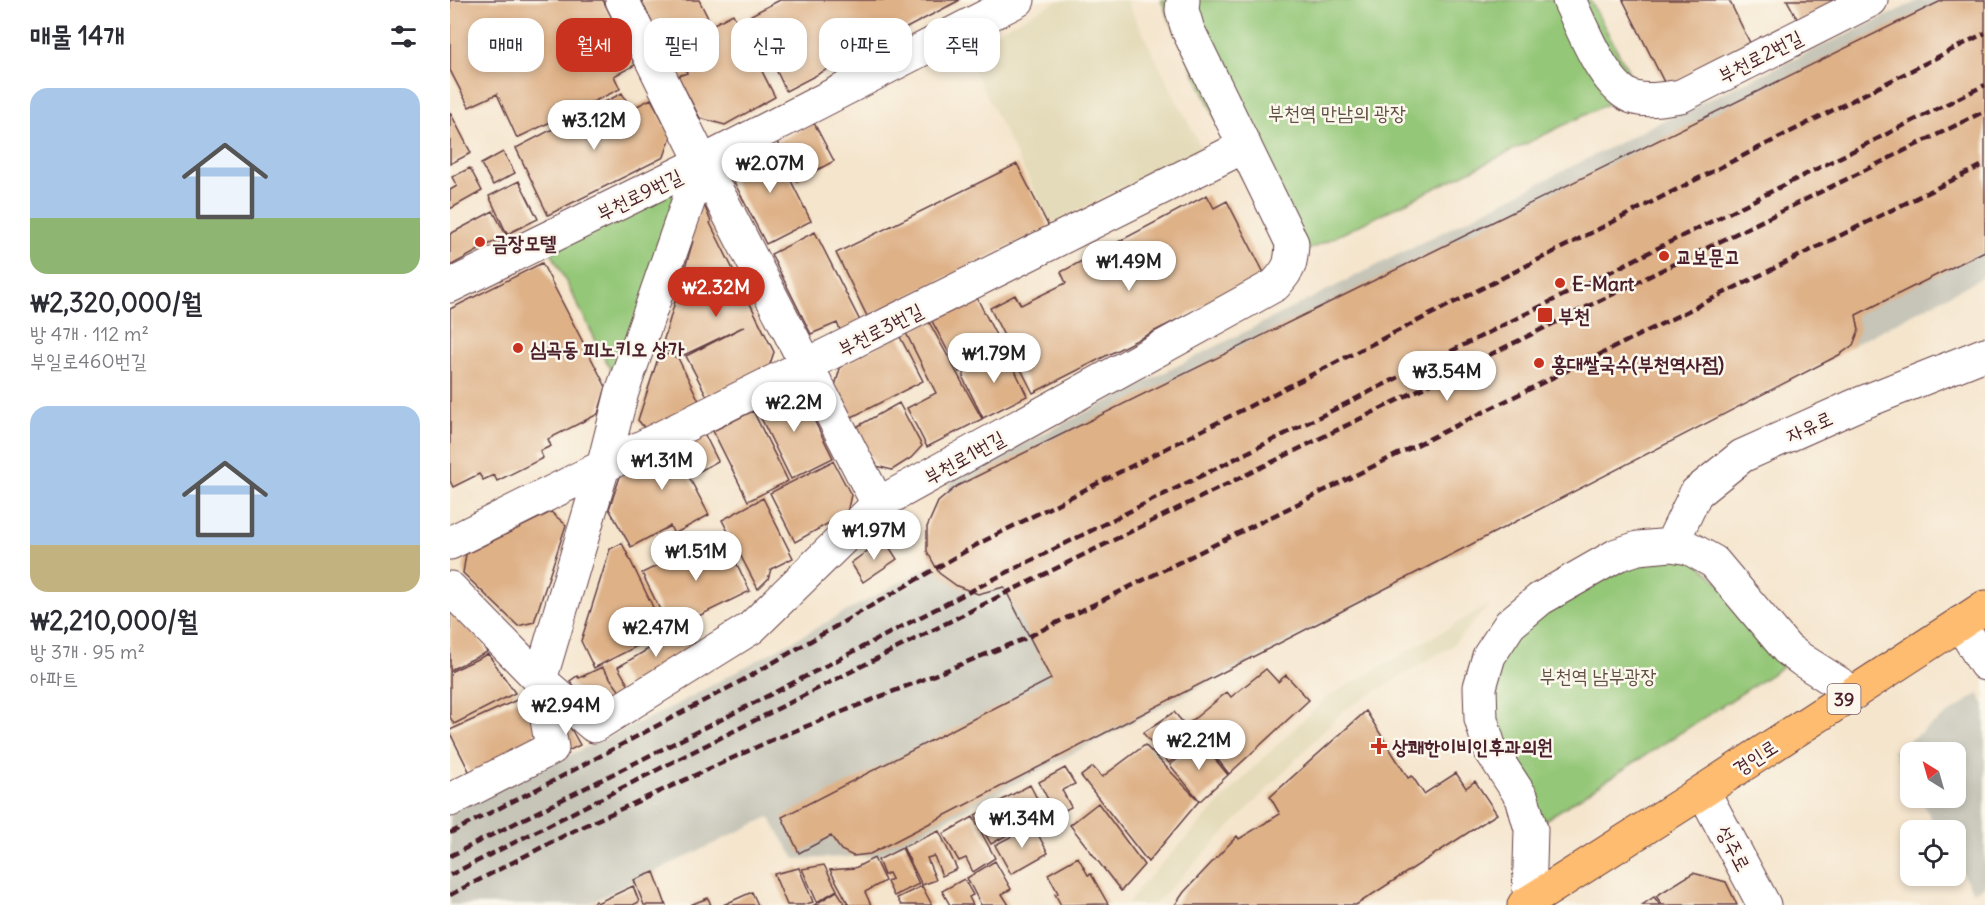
<!DOCTYPE html>
<html lang="ko">
<meta charset="utf-8">
<style>
:root{--surface:#fff;--page:#f2f2f3;--text:#2b2b33;--muted:#7c7c81;--accent:#c8321e}
body{margin:0;font-family:Delius,"Poor Story",sans-serif;background:var(--page);color:var(--text);height:100vh;display:flex;flex-direction:column;font-size:22px;white-space:nowrap}
*{box-sizing:border-box;margin:0}
p{font-size:20px;color:var(--muted)}
.icon{flex:none;width:33px;height:33px;fill:none;stroke:currentColor;stroke-width:2;stroke-linecap:round;stroke-linejoin:round}
.map{position:relative;flex:1;overflow:hidden}
.side{display:flex;flex-direction:column;background:var(--surface);width:450px}
.side>*{flex:none}
.guide{position:absolute;left:18px;top:18px;width:570px;height:54px;display:flex;gap:12px}
.needle{width:39px;rotate:323deg}
.fabs{position:absolute;left:1450px;top:742px;display:grid;gap:12px}
.fabs a{display:grid;place-items:center;width:66px;height:66px;border-radius:12px;background:var(--surface);box-shadow:0 3px 9px #0003;font-size:30px}
.price{position:absolute;translate:-50% -51px;padding:0 14px;border-radius:21px;background:#fff;color:#222;font-size:20px;line-height:39px;filter:drop-shadow(0 2px 3px #0008)}
.price::after{content:'';position:absolute;left:50%;top:36px;width:18px;height:14px;margin-left:-9px;background:inherit;clip-path:polygon(0 0,100% 0,50% 100%)}
.price.on{background:var(--accent);color:#fff}
ul{padding:0;list-style:none}
li{display:grid;align-content:center;gap:12px;height:318px;padding:0 30px}
li span{display:grid;place-items:center;height:186px;border-radius:18px;color:#555}
li>.icon{margin-inline-start:auto}
span .icon{width:108px;height:108px;fill:#fffc;stroke-width:1}
li b{font-size:26px}
h2{display:flex;justify-content:space-between;align-items:center;height:72px;padding:0 30px;font-size:26px}
.tag{padding:0 21px;border-radius:18px;background:var(--surface);box-shadow:0 3px 9px #0003;font-size:21px;line-height:54px}
.tag.on{background:var(--accent);color:#fff}
main{display:flex;flex:1;min-height:0}
.map>svg:first-child{display:block}
</style>
<main>
<section class="side">
<h2>매물 14개<svg class="icon" aria-label="filters" viewBox="0 0 24 24"><path d="M4 7h16M4 17h16"/><circle cx="9" cy="7" r="2"/><circle cx="15" cy="17" r="2"/></svg></h2>
<ul>
<li><span style="background:linear-gradient(#a9c7e8 70%,#8fb573 0)"><svg class="icon" aria-label="home" viewBox="0 0 24 24"><path d="M3 11l9-7 9 7M6 9v11h12V9"/></svg></span><div><b>₩2,320,000/월</b><p>방 4개 · 112 m²</p><p>부일로460번길</p></div></li>
<li><span style="background:linear-gradient(#a9c7e8 75%,#c2b280 0)"><svg class="icon" aria-label="home" viewBox="0 0 24 24"><path d="M3 11l9-7 9 7M6 9v11h12V9"/></svg></span><div><b>₩2,210,000/월</b><p>방 3개 · 95 m²</p><p>아파트</p></div></li>
</ul>
</section>
<div class="map">
<svg width="1535" height="905" viewBox="0 0 1535 905">
<rect width="100%" height="100%" fill="#fbf7ec"/>
<filter id="ink" filterUnits="userSpaceOnUse"><feTurbulence type="fractalNoise" baseFrequency=".0167" numOctaves="2"/><feDisplacementMap in="SourceGraphic" scale="12" xChannelSelector="R" yChannelSelector="G"/><feConvolveMatrix kernelMatrix="1 2 1 2 8 2 1 2 1" color-interpolation-filters="sRGB"/></filter>
<filter id="wash" filterUnits="userSpaceOnUse"><feTurbulence type="fractalNoise" baseFrequency=".008" numOctaves="4" result="noise"/><feDisplacementMap in="SourceGraphic" scale="24" xChannelSelector="R" yChannelSelector="G"/><feGaussianBlur stdDeviation="1.35" result="paint"/><feColorMatrix in="noise" values="0 0 0 0 0 0 0 0 0 0 0 0 0 0 0 0 0 1.4 0 .05"/><feComposite in="paint" operator="in"/></filter>
<g filter="url(#wash)">
<rect width="100%" height="100%" fill="#f5e5cd"/>
<path fill="#e4dbba" d="M609 0H676L751 148 601 224 513 49Z
M1040 604 1002 646 893 711 704 905H677L689 888 797 774 876 698Z"/>
<path fill="#c6c5b8" d="M1470 0H1535V276L427 856 345 859 319 817 135 905H0V811L220 708 481 565 500 481 1206 124Z
M1528 694 1535 705V886L1523 892 1506 862V831H1488L1470 798H1506V753H1461V783L1443 751Z"/>
<path fill="#94c778" stroke="#6f7352" stroke-width="1.5" d="M711 0H1140L1188 89 832 263Z
M247 165 172 392 95 240Z
M1231 547 1348 657 1081 829 1033 678 1083 604Z"/>
<g id="blocks">
<path fill="#deb187" d="M0 0H153L185 65 164 76 170 89 67 138 47 94 19 107 0 70Z
M191 0H249L260 22 213 45Z
M330 0H510L336 91 301 15Z
M1173 0H1279L1302 47 1217 88Z
M1337 0H1393L1349 22Z
M1493 0H1535V251L1406 315 1409 330 1403 345 1389 355 420 854 403 856 391 850 381 836 349 853 332 817 601 679 554 587 528 594 507 586 489 573 477 551V527L488 502 507 486Z
M283 14 325 97 275 125 250 118 228 76 237 73 223 45Z
M172 93 181 109 201 99 221 136 214 157 98 215 66 148Z
M0 112 21 153 0 164Z
M364 123 384 161 347 181 327 142Z
M322 143 361 221 316 244 283 180 289 161Z
M53 152 65 173 43 185 31 164Z
M567 164 599 227 417 316 386 253Z
M20 168 32 191 0 209V190L7 186 2 177Z
M69 181 88 219 57 234 39 196Z
M757 195 764 208 777 201 815 275 583 393 540 308 565 295 571 305 616 283 611 272Z
M251 206 255 207 261 222 260 223 324 352 318 370 259 400 236 356 295 326 232 356 211 349 243 241 240 239Z
M43 211 56 235 0 266V234Z
M365 232 410 321 391 332 387 323 361 334 321 254Z
M92 263 156 387 148 414 98 439 101 446 90 451 93 458 47 481 44 475 33 480 29 474 3 487 0 481V309Z
M527 298 552 347 509 372 482 321Z
M479 322 532 419 477 447 457 408 486 393 456 333Z
M449 335 473 381 402 417 385 386 391 365Z
M555 349 577 396 533 418 513 378 516 369Z
M210 352 228 358 250 403 197 431 188 420Z
M334 392 352 396 383 458 341 479 305 406Z
M449 403 472 446 461 458 442 470 426 466 406 427Z
M303 411 338 481 298 501 263 431Z
M253 431 268 461 239 477 259 515 224 534 220 526 181 547 159 509 171 474Z
M383 461 401 495 397 513 345 542 320 493Z
M313 498 343 558 321 569 318 579 308 589 272 520Z
M101 512 116 525 84 622 68 626 13 573 16 554Z
M272 534 300 591 220 630 192 573Z
M434 539 447 559 413 582 401 563Z
M172 543 215 632 144 668 131 641 160 549Z
M0 612 29 639 37 652 0 670Z
M235 629 246 646 180 688 168 667 200 648H204Z
M38 654 65 693 4 724 0 717V672Z
M152 667 171 693 143 711 120 681 127 676 129 678Z
M816 669 828 682 836 675 859 700 779 774 739 723 777 692 781 697Z
M69 699 86 729 81 746 20 773 0 733V730Z
M916 711 958 778 962 776 974 794 1006 773 1016 788 1025 781 1047 814 906 905H725L734 892 787 836 789 839 830 814 820 797Z
M724 712 748 740 719 763 693 733Z
M116 720 130 745 116 752 102 729Z
M750 741 778 775 750 801 720 765Z
M695 745 749 801 698 862 631 776 643 767 652 777Z
M615 768 625 784 612 790 621 807 606 815 589 782Z
M580 785 595 814 541 844 525 815Z
M648 803 694 865 671 891 620 825Z
M523 817 545 858 523 872 516 858 509 861 493 834Z
M583 825 598 853 561 874 545 845Z
M489 831 507 869 492 876 484 856 477 858 486 880 472 885 453 847Z
M452 848 469 884 444 896 437 882 442 879 439 873 434 875 428 860Z
M628 857 638 875 641 874 658 904 611 905 605 894 608 893 598 874Z
M424 858 435 881 415 892 421 905H399L380 870 405 868Z
M545 861 561 889 552 894 559 905H531L517 878Z
M374 865 387 890 367 902 352 869Z
M349 868 363 902 353 905H337L324 874Z
M204 872 216 905H194L184 880Z
M1243 873 1276 882 1287 905H1212L1206 896Z
M514 879 523 895 519 897 523 905H500L492 891Z
M183 886 189 902 183 905H139L146 901 147 903Z
M472 886 482 905H451L447 898Z
M387 891 396 905H364Z
M302 892 308 905H273Z
M1204 897 1210 905H1192Z
M258 898 261 905H240Z"/>
</g>
</g>
<g filter="url(#ink)">
<use href="#blocks" fill-opacity="0" stroke="#643d43" stroke-width="1.5"/>
<g fill="none" stroke-linecap="round" stroke-linejoin="round">
<defs>
<path id="minor" d="M172 0 252 162 428 504
M1119 0C1132 27 1155 90 1185 98 1199 102 1216 98 1231 96L1421 0
M0 286 247 165 568 0
M0 543 795 146
M1221 545 1246 493 1292 456 1404 406 1535 354
M0 588 90 680 153 467 172 392 252 162
M1510 623 1535 664
M1253 791 1314 905
M0 800 102 748 90 680 144 726 301 628 428 504 825 285C840 268 841 265 842 243L738 30 732 10 733 0
M1079 902 1081 829 1072 798 1040 749 1031 719 1030 687 1039 656 1060 624 1090 599 1167 555 1188 548 1221 545 1239 548 1264 562 1337 649 1352 660 1404 693"/>
<path id="major" d="M1074 905 1253 791 1535 607"/>
</defs>
<use href="#minor" stroke="#643d43" stroke-width="35"/>
<use href="#major" stroke="#643d43" stroke-width="35"/>
<use href="#minor" stroke="#fff" stroke-width="33"/>
<use href="#major" stroke="#febc70" stroke-width="33"/>
<path stroke="#4a1f2b" stroke-width="4.5" stroke-dasharray="9 4.5" stroke-linecap="butt" d="M0 833 103 781 293 680 528 544 1535 33
M0 856 304 703 544 579 1535 85
M0 875 552 595 1535 111
M0 895 123 831 322 740 574 639 1535 164"/>
</g>
</g>
<g fill="#c8321e" stroke="#fbf7ec" stroke-width="2">
<circle cx="30" cy="242" r="6"/>
<circle cx="1214" cy="256" r="6"/>
<circle cx="1110" cy="283" r="6"/>
<rect x="1087" y="307" width="16" height="16" rx="3"/>
<circle cx="68" cy="348" r="6"/>
<circle cx="1089" cy="363" r="6"/>
<path d="M926 737h6v6h6v6h-6v6h-6v-6h-6v-6h6z"/>
</g>
<g text-anchor="middle" dominant-baseline="central" stroke-width="5" stroke-linejoin="round" paint-order="stroke">
<rect fill="#fbf7ec" stroke="#7f6065" stroke-width="1.5" x="1377.5" y="684" width="33" height="30" rx="4.5"/>
<g font-size="18" font-weight="bold" fill="#4a1f2b">
<text x="1394" y="699">39</text>
</g>
<g font-size="20" fill="#4a1f2b" stroke="#fbf7ec">
<text transform="translate(1310 56) rotate(-27)">부천로2번길</text>
<text transform="translate(189 194) rotate(-26)">부천로9번길</text>
<text transform="translate(430 329) rotate(-27)">부천로3번길</text>
<text transform="translate(1359 426) rotate(-24)">자유로</text>
<text transform="translate(514 457) rotate(-29)">부천로1번길</text>
<text transform="translate(1305 757) rotate(-33)">경인로</text>
<text transform="translate(1284 848) rotate(62)">성주로</text>
</g>
<g font-size="20" fill="#605142" stroke="#fbf7ec">
<text x="887" y="112">부천역 만남의 광장</text>
<text x="1148" y="675">부천역 남부광장</text>
</g>
<g font-size="20" font-weight="bold" fill="#4a1f2b" stroke="#fbf7ec" text-anchor="start">
<text x="42" y="242">금장모텔</text>
<text x="1226" y="256">교보문고</text>
<text x="1122" y="283">E-Mart</text>
<text x="1108" y="315">부천</text>
<text x="80" y="348">심곡동 피노키오 상가</text>
<text x="1101" y="363">홍대쌀국수(부천역사점)</text>
<text x="942" y="746">상쾌한이비인후과의원</text>
</g>
</g>
</svg>
<div class="fabs">
<a><svg class="needle" viewBox="-14 -14 28 28"><path d="M0-13l5 13h-10z" fill="#e53935"/><path d="M0 13l5-13h-10z" fill="#7c7c81"/></svg></a>
<a><svg class="icon" aria-label="locate" viewBox="0 0 24 24"><circle cx="12" cy="12" r="6"/><path d="M12 2v4M12 18v4M2 12h4M18 12h4"/></svg></a>
</div>
<b class="price" style="left:144px;top:151px">₩3.12M</b>
<b class="price" style="left:320px;top:194px">₩2.07M</b>
<b class="price" style="left:679px;top:292px">₩1.49M</b>
<b class="price on" style="left:266px;top:318px">₩2.32M</b>
<b class="price" style="left:544px;top:384px">₩1.79M</b>
<b class="price" style="left:997px;top:402px">₩3.54M</b>
<b class="price" style="left:344px;top:433px">₩2.2M</b>
<b class="price" style="left:212px;top:491px">₩1.31M</b>
<b class="price" style="left:424px;top:561px">₩1.97M</b>
<b class="price" style="left:246px;top:582px">₩1.51M</b>
<b class="price" style="left:206px;top:658px">₩2.47M</b>
<b class="price" style="left:116px;top:736px">₩2.94M</b>
<b class="price" style="left:749px;top:771px">₩2.21M</b>
<b class="price" style="left:572px;top:849px">₩1.34M</b>
<div class="guide">
<a class="tag">매매</a>
<a class="tag on">월세</a>
<a class="tag">필터</a>
<a class="tag">신규</a>
<a class="tag">아파트</a>
<a class="tag">주택</a>
</div>
</div>
</main>
